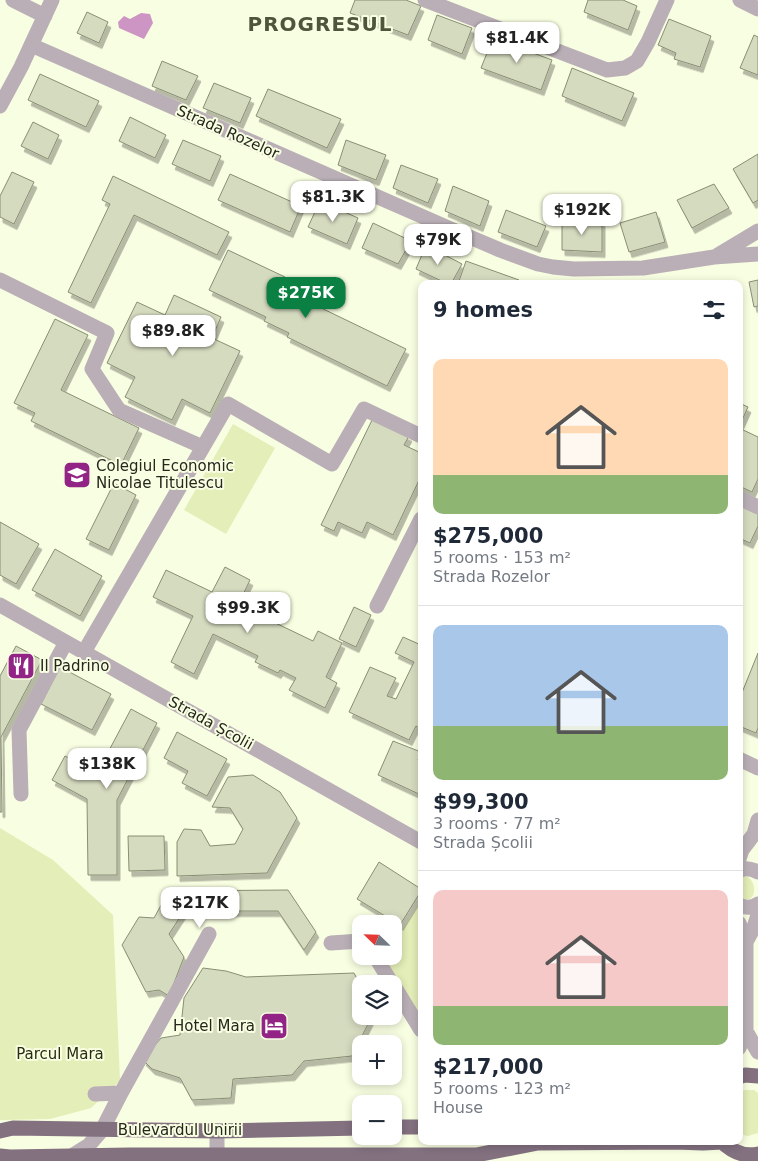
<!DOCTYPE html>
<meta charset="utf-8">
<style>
:root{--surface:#fff;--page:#f2f2f3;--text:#1f2937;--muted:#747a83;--line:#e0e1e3;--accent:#0b8043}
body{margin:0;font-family:"DejaVu Sans",sans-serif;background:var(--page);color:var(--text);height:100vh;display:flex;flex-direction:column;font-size:19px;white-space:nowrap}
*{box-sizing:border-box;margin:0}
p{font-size:16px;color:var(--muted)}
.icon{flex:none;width:28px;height:28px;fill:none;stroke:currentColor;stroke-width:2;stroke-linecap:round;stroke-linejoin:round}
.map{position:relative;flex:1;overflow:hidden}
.details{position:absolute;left:418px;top:280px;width:325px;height:865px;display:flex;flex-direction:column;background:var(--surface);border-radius:10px;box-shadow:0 2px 8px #0003}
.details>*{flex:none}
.needle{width:32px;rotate:293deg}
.fabs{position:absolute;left:352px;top:915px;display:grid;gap:10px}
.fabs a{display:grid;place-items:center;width:50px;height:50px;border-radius:10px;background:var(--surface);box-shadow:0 2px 8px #0003;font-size:25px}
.price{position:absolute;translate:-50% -42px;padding:0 11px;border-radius:10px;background:#fff;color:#222;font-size:16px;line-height:32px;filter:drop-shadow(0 1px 2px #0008)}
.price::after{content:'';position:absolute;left:50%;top:30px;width:15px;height:11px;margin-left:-8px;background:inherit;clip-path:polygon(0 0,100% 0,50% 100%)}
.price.on{background:var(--accent);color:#fff}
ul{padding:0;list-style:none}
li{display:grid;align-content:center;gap:10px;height:265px;padding:0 15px}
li+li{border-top:1px solid var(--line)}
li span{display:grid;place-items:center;height:155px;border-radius:10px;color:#555}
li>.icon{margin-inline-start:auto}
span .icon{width:90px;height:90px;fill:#fffc;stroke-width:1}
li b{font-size:21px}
h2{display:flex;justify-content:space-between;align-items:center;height:60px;padding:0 15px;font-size:21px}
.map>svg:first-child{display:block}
</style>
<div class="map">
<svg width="758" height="1161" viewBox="0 0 758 1161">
<defs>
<filter id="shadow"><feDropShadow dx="3" dy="5.5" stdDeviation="0" flood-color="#0004"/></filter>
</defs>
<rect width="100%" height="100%" fill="#f8fee1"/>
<path fill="#e3eeb8" d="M233 424 275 448 226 534 184 510Z
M0 828 53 860 113 915 120 1081 91 1108 50 1119 0 1120Z
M745 876C758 878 758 909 739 896V880Z
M421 901V1020L384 956H394V933H401Z
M746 1090H754L758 1093V1133L748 1136 739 1134V1091Z"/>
<path fill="#cd95c3" d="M141 13 150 14 153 23 144 39 119 28 118 22 124 16 130 19Z"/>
<path fill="#d5dbbf" stroke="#888e74" filter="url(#shadow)" d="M355 0H406L421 6 408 35 350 13Z
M588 0H623L637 6 628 30 584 12Z
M87 12 108 22 99 43 77 33Z
M437 15 472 28 462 54 428 40Z
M669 19 711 36 700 67 674 59 676 53 658 45Z
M754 35 758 37V75L740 68Z
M493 38 552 60 541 90 481 68Z
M162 61 198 76 186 100 152 86Z
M572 68 634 93 622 121 562 96Z
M40 74 99 101 86 127 28 100Z
M214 83 251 98 240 123 203 108Z
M268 89 341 119 327 148 256 116Z
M130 117 166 135 155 158 119 141Z
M33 122 59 135 48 159 21 146Z
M183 140 221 156 210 181 172 164Z
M346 140 386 155 376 180 338 165Z
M758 154V200L753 203 733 169Z
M401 165 438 179 428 203 393 188Z
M12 172 34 182 14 224 0 217V196Z
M230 174 301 206 290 232 218 200Z
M113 176 229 232 217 255 134 215 91 303 68 292 110 204 102 200Z
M714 184 729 208 692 228 677 200Z
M453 186 489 201 480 226 445 211Z
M320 201 358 218 347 244 308 227Z
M506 210 546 226 537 247 498 232Z
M656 212 665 242 629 252 620 223Z
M562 219 602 221V252L562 250Z
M373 223 411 241 398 264 362 248Z
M426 245 462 264 451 284H448L416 269Z
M228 250 285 277 281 285 315 301 313 304 406 349 387 386 287 337 289 333 264 321 266 317 209 290Z
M466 261 519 280 518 284H458Z
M758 280V306L754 307 749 282Z
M174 295 221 317 212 338 240 351 210 413 182 399 172 420 125 397 135 377 107 363 137 302 165 315Z
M55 319 88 335 61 390 139 428 121 465 31 421 35 413 14 403Z
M739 403 748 407 739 427Z
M373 418 409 436 404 445 421 453V476L393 535 367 522 362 533 338 522 334 531 321 525Z
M739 428 758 437V479L752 492 739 486Z
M114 483 136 495 109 550 86 539Z
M739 505 758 513V526L750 543 739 538Z
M0 522 39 544 16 584 0 575Z
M55 549 102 576 80 616 32 590Z
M225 567 250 580 238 605 313 641 318 631 342 643 326 677 337 683 325 708 289 690 296 678 280 670 278 673 255 662 258 656 213 634 194 674 171 662 193 616 153 597 166 570 212 592Z
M354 607 371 615 356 647 339 639Z
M403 637 421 645V724L419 728 416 726 409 740 349 712 370 667 396 678 387 696 396 699 414 662 395 653Z
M16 646 42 660 1 737 2 812H0V676Z
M758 653V728L756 733 739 726V700Z
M60 667 111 694 92 730 41 704Z
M131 709 157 723 117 800V875H88L87 799 52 780 65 756 97 773Z
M177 732 227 759 207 796 182 783 188 771 164 758Z
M393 741 421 752 418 760 421 762V795L378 775Z
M253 775 280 792 297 818 267 873 177 876V842L184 829 201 830 210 846 235 844 243 829 230 808 212 807 228 777Z
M128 836H164L165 870 129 871Z
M379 862 421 889V891L400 925 357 899Z
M288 890 316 932 304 950 278 911H184L169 934 184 957 169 996 159 990 146 992 122 945 139 917 154 918 169 891Z
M203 968 226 971 246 977 354 973 361 986V1016H372L352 1056 304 1061 292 1075 233 1079 231 1098 192 1100 180 1078 152 1069 143 1060 161 1038 180 1035 184 998Z"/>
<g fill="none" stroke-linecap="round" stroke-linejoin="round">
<path stroke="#baafb7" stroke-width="15" d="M13 0 45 16
M425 0 607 70 625 68 637 61 648 42 667 0
M740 0 758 9
M31 45 451 229 500 250 538 264 553 267 574 269 643 268 714 257 758 254
M0 106 21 67 52 0
M718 255 758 231
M0 280 107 333 92 369 119 410 203 447 228 404 332 464 364 409 421 436
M739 498 758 507
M0 605 421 842
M377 606 421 519
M84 652 203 447
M739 759 758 768
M21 794 19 730 66 642
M739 859 742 850 754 834 758 820
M739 871C745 867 752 869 758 872
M739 905C745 908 752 908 758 904
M739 923 746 942V1031L739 1048
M746 942 754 927 758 915
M331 943 361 941
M375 956 392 984
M394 986 421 1030
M746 1031 758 1052
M95 1094 121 1093
M217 1131V1161
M73 1155 89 1145 102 1130 121 1093 209 934"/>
<path stroke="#837180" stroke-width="15" d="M739 1077 745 1075 758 1076
M394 1127H421
M0 1131 13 1128 217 1131 361 1128
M721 1141C731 1151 744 1157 758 1154
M0 1156 10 1157 130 1155H476L538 1143 676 1142 703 1143 722 1142"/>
</g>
<defs>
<symbol id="university-square" viewBox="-11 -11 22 22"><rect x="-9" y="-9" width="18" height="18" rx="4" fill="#922486" stroke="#f8fee1"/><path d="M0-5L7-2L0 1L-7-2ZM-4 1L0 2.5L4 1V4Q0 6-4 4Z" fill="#fff"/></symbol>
<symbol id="restaurant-square" viewBox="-11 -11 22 22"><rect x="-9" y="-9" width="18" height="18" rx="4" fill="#922486" stroke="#f8fee1"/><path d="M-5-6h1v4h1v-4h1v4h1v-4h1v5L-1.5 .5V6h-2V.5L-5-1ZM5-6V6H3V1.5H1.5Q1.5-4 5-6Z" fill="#fff"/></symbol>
<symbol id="hotel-square" viewBox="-11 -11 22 22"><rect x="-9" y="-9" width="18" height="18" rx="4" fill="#922486" stroke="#f8fee1"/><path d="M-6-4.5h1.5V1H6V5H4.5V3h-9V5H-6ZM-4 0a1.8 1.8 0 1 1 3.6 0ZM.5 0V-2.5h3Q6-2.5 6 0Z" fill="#fff"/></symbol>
</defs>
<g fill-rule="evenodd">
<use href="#university-square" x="61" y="459" width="32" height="32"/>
<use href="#restaurant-square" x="5" y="650" width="32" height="32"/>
<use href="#hotel-square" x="258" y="1010" width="32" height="32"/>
</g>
<g text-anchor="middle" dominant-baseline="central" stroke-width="4" stroke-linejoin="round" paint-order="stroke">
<g font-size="15" fill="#25271d" stroke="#f8fee1">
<text transform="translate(228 132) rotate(24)">Strada Rozelor</text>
<text transform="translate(211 723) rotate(29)">Strada Școlii</text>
<text x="180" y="1130">Bulevardul Unirii</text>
</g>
<g font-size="15" fill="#25271d" stroke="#f8fee1" text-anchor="start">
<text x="96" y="466">Colegiul Economic<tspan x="96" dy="17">Nicolae Titulescu</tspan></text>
<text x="40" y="666">Il Padrino</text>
<text x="255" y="1026" text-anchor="end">Hotel Mara</text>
</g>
<g font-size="15" fill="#282d0f" stroke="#f8fee1">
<text x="60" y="1054">Parcul Mara</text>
</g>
<g font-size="20" font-weight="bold" letter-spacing="1" fill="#4f543c" stroke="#f8fee1">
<text x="320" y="24">PROGRESUL</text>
</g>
</g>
</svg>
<div class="fabs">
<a><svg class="needle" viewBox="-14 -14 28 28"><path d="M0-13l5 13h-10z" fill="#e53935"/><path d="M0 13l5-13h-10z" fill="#747a83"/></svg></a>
<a><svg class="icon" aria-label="layers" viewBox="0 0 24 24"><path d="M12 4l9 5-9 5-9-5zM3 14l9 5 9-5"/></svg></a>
<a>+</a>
<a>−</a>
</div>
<b class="price" style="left:517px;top:64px">$81.4K</b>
<b class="price" style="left:333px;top:223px">$81.3K</b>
<b class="price" style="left:582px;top:236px">$192K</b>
<b class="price" style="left:438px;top:266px">$79K</b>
<b class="price on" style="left:306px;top:319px">$275K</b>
<b class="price" style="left:173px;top:357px">$89.8K</b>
<b class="price" style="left:248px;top:634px">$99.3K</b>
<b class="price" style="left:107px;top:790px">$138K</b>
<b class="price" style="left:200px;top:929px">$217K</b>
<section class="details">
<h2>9 homes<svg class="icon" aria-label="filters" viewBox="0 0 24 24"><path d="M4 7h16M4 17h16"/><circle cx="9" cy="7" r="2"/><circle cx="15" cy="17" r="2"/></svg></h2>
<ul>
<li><span style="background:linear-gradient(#ffd9b3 75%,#8fb573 0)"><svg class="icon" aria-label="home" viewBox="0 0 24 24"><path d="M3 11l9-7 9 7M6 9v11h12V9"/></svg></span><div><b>$275,000</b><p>5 rooms · 153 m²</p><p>Strada Rozelor</p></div></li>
<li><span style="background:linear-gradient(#a9c7e8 65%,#8fb573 0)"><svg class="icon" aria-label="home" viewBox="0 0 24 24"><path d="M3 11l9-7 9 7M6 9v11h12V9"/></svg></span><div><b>$99,300</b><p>3 rooms · 77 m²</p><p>Strada Școlii</p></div></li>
<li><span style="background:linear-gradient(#f6c9c9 75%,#8fb573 0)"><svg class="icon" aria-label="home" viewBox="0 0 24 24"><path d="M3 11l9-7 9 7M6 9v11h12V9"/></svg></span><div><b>$217,000</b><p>5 rooms · 123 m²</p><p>House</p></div></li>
</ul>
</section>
</div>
